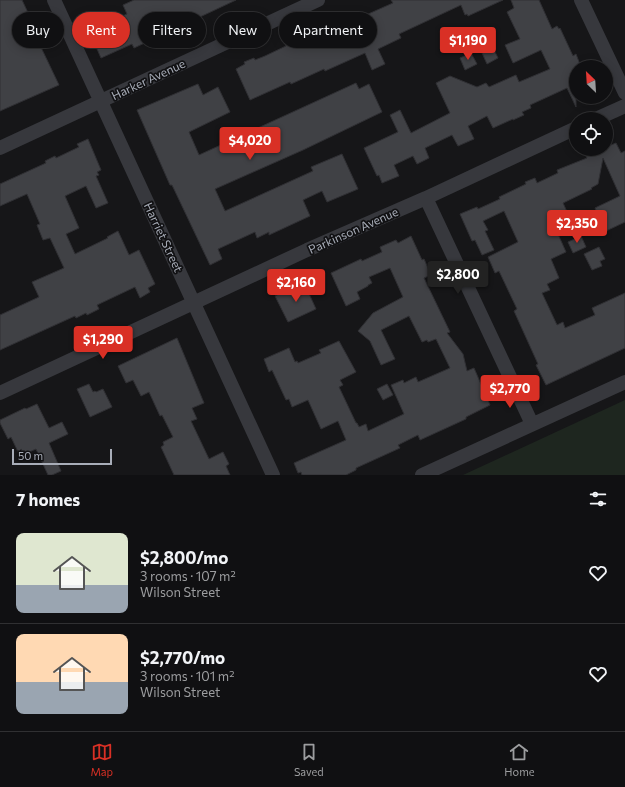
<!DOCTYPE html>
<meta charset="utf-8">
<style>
:root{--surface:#101012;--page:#19191b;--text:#f1f3f6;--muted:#9c9d9f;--line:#303032;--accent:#d93025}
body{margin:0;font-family:Commissioner,sans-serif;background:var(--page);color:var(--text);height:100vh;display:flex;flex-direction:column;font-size:15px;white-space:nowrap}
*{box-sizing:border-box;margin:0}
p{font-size:13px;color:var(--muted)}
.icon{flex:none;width:22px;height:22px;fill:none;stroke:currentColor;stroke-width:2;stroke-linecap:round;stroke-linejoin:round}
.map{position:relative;height:475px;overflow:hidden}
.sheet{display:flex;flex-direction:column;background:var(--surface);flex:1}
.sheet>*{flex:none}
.guide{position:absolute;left:12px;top:12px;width:400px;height:36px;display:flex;gap:8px}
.needle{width:26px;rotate:335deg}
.tools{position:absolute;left:569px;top:60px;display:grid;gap:8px}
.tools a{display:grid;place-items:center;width:44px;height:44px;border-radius:50%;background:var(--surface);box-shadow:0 2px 10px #0003,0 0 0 1px var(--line);font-size:20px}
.scale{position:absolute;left:12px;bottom:10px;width:100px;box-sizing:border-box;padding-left:4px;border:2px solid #a8adb8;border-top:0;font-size:11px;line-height:14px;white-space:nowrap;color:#a8adb8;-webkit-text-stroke:3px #111113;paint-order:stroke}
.price{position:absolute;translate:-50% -34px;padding:0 9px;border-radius:4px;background:var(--accent);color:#fff;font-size:13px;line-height:26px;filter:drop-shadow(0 1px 2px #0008)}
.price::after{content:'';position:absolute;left:50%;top:24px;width:12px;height:9px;margin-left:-6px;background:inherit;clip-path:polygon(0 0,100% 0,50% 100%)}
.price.current{background:#222;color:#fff}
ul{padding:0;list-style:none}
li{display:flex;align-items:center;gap:12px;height:100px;padding:0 16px}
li+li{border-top:1px solid var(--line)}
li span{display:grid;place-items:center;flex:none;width:112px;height:80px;border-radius:8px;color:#555}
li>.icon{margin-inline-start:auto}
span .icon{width:48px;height:48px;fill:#fffc;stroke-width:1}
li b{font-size:17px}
h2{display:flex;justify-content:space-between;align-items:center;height:48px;padding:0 16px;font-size:17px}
.chip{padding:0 14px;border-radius:18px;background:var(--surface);box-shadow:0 2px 10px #0003,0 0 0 1px var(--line);font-size:14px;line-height:36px}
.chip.current{background:var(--accent);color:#fff}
.dock{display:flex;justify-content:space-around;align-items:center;height:56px;border-top:1px solid var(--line);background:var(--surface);font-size:11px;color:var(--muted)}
.dock a{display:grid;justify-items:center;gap:2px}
.dock .current{color:var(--accent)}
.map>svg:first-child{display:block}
</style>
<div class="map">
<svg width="625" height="475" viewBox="0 0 625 475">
<rect width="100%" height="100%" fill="#161618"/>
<path fill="#1e261f" d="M625 400V475H463Z"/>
<path fill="#404145" stroke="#303034" d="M0 0H22L30 17 29 18 39 40 38 41 59 85 0 111Z
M134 0H236L134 48 132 44 101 58 89 31 127 14 123 5Z
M391 0H503L468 16 467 14 465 15 461 5 399 34 401 38 378 49 385 64 372 70 365 53 325 71 324 69 291 84 290 82 250 100 236 69 245 64 244 62 254 58 255 60 265 56 286 46 285 44 296 38 297 40 328 26 335 43 355 33 352 26 357 24 355 19 366 14V15L393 3Z
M511 0H539L552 29 557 26 559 29 560 28 573 56 576 54 581 67H576V107L567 88 530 105 531 108 522 112 524 115 513 120V119L493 128 487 116 468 126 474 139 458 146 452 135 425 148 429 158 417 164 413 156 394 165 399 176 382 183 379 175 377 176 364 148 398 132 390 115 400 110 411 133 450 113 436 83 450 76 477 87 486 83 489 87 516 75 519 82 550 69 541 50 513 63 505 45 520 39 507 12 514 8Z
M493 48 498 58 487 64 482 53Z
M471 53 477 64 465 70 460 58Z
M356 83 359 89 369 84 382 112 303 150 215 189 225 211 313 171 311 167 342 154 358 189 327 202 322 191 303 200 310 216 269 235V232L257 238 255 232 218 249 222 259 210 265 172 185H170L137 110 198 84 203 95 218 87 230 112 189 132 199 155Z
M88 139 101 170 97 172 99 175 96 176 108 203 96 208 86 186 65 196 79 228 66 234 75 254 108 238 107 237 118 231 129 255 139 250 155 284 148 288 150 292 140 298 135 287 97 305 99 309 87 315 86 313 76 318 75 316 0 350V315L39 297 32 282 64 268 50 238 43 240 37 225 40 224 27 194 0 206V184L46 163 45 161 55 156 56 158 79 147 77 144Z
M616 143 621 153 625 151V222L606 231 595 208 620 196 603 158 598 184 591 188 592 189 563 203 569 216 553 223 566 252 551 259 559 278 547 284 550 290 542 293 557 325 563 322 565 328 595 315 592 308 625 293V348L546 385 536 365 538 364 514 311 517 309 499 271 495 273 488 257 518 242 504 211 483 221 488 230 485 231 494 250 482 255 475 240 472 241 460 214 477 207 478 209 500 199 499 197 526 184 525 182 535 178 537 183 558 173 557 170 587 158 586 156 600 150 606 149V147Z
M411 236 422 260 424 259 431 275 424 278 450 332 447 333 463 354 467 371 474 368 490 405 466 417V419L420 440 418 435 398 445 400 448 356 468V470L346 475H302L301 472 298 473 294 463 346 440 338 421 321 429 308 400 292 407 289 399 286 400 272 370 269 372 264 359 289 348 295 362 297 361 298 363 321 353 319 350 339 341 356 372 340 380 343 385 339 387 356 423H357L359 427 366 424 368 431 404 414 391 385 403 380 404 383 416 377 418 382 450 368 436 339 428 342 427 340 422 342 409 316 381 330 395 359 381 365 370 341 358 331 373 313 403 297 390 268 369 277 372 283 368 285V286L357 292 360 299 346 306 331 273 361 259 362 261 382 252 380 247 396 240 398 243Z
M581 236 586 247 573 253 568 242Z
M599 247 605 259 600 261 602 266 592 270 584 254Z
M305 285 316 309 288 322 275 296 289 289 291 292Z
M177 338 204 403 192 408 197 419 191 421 209 459 223 452 229 464 226 466 230 475H174L161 447 164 445 163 442 173 437 162 415 160 416 149 392 141 396 133 380 126 383 118 366Z
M89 384 93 392 95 391 96 392 103 389 112 407 90 417 77 389Z
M387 384 393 395 383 400 377 389Z
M37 404 49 428 62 422 68 434 49 443 61 471 52 475H48L36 449 20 456 11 437 8 439 0 423V420L25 408 26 409Z"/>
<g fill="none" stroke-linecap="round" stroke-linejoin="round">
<path stroke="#37383d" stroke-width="14" d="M54 0 273 475
M581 0 625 93
M596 119 625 106
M0 148 318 0
M426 198 532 424
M0 393 307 250 426 198 576 128
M422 475 625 382"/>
</g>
<g text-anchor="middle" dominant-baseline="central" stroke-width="3.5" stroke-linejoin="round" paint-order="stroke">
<g font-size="12" fill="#a8adb8" stroke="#111113">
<text transform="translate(148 79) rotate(-25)">Harker Avenue</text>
<text transform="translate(353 230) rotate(-24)">Parkinson Avenue</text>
<text transform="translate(164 237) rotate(65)">Harriet Street</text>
</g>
</g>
</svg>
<div class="tools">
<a><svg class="needle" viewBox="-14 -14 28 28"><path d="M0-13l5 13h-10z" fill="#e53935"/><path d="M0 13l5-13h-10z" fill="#9c9d9f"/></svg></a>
<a><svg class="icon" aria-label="locate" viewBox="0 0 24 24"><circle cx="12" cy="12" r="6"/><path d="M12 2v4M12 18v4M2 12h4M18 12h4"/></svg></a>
</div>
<div class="scale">50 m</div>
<b class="price" style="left:468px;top:61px">$1,190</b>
<b class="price" style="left:250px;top:161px">$4,020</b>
<b class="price" style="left:577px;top:244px">$2,350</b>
<b class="price current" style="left:458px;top:295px">$2,800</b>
<b class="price" style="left:296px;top:303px">$2,160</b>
<b class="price" style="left:103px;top:360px">$1,290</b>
<b class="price" style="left:510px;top:409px">$2,770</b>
<div class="guide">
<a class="chip">Buy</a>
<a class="chip current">Rent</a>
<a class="chip">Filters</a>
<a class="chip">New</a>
<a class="chip">Apartment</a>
</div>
</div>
<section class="sheet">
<h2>7 homes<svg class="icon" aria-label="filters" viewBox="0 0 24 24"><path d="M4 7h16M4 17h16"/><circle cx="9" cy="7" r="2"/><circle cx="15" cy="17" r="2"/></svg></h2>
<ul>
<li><span style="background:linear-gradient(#dfe7d0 65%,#9aa5b1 0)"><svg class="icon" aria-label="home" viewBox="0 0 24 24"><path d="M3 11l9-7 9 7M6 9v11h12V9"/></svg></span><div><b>$2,800/mo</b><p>3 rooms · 107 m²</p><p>Wilson Street</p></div><svg class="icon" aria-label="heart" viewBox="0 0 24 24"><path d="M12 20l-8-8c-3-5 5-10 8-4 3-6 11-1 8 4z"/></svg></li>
<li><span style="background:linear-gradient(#ffd9b3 60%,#9aa5b1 0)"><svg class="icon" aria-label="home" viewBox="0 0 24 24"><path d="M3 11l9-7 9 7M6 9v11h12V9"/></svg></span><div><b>$2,770/mo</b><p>3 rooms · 101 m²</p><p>Wilson Street</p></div><svg class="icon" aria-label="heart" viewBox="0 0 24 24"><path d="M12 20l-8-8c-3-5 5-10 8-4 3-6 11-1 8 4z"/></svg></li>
</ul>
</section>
<nav class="dock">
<a class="current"><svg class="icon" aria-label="map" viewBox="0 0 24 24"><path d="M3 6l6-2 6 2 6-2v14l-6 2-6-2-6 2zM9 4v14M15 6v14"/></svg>Map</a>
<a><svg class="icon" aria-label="saved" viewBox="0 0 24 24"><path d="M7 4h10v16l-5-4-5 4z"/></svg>Saved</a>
<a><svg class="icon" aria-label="home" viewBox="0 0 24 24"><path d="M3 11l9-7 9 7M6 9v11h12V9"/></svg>Home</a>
</nav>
